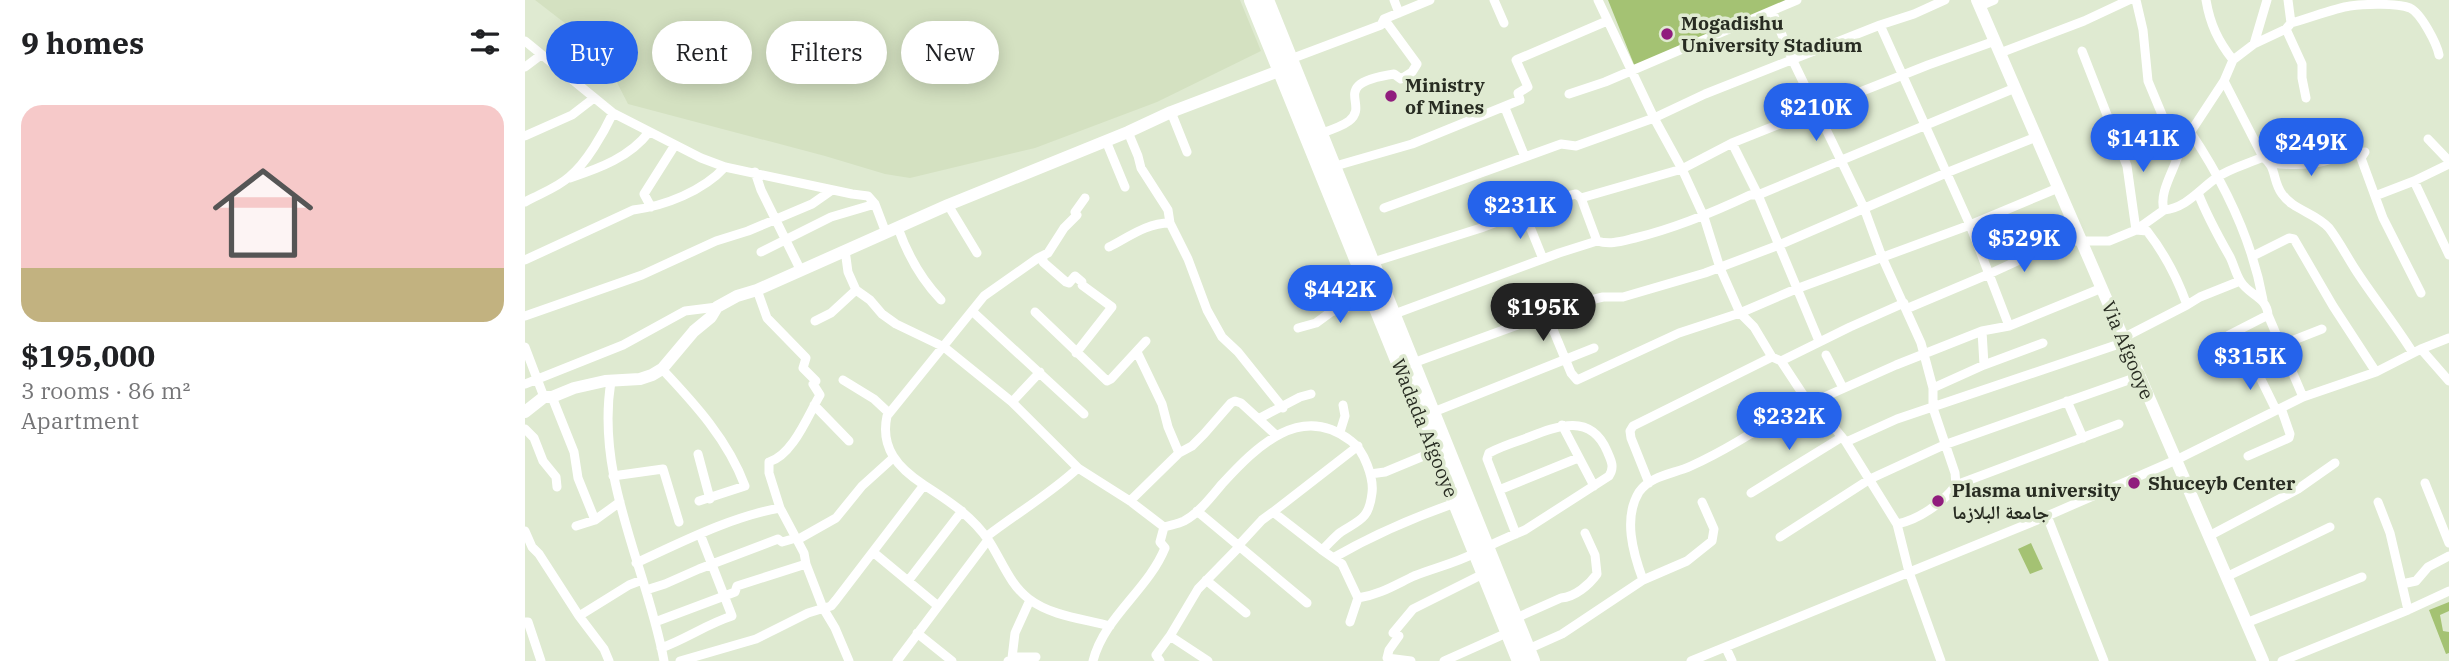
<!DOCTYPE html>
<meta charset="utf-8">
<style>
:root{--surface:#fff;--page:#f6f6f6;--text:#202124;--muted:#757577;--line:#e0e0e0;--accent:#2563eb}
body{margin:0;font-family:"IBM Plex Serif","Noto Naskh Arabic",serif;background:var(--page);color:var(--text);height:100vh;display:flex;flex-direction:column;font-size:26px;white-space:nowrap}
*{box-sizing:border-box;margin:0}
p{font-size:23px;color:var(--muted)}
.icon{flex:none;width:38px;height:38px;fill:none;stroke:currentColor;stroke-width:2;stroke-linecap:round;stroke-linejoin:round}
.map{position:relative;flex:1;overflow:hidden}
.sheet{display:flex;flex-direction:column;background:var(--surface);width:525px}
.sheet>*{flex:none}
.hud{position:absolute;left:21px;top:21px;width:665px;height:63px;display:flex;gap:14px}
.price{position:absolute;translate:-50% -60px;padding:0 16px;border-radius:24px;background:var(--accent);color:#fff;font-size:23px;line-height:46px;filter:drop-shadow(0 2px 4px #0008)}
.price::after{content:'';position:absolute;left:50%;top:42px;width:21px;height:16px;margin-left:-10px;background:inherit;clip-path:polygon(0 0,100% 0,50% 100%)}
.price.active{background:#222;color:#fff}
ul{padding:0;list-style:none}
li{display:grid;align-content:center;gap:14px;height:371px;padding:0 21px}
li+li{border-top:2px solid var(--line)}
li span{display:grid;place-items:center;height:217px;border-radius:21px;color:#555}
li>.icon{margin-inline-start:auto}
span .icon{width:126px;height:126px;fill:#fffc;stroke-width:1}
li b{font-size:30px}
h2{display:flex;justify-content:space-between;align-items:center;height:84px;padding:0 21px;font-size:30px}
.pill{padding:0 24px;border-radius:32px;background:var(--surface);box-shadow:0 4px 18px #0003;font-size:24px;line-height:63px}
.pill.active{background:var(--accent);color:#fff}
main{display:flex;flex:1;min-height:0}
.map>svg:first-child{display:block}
</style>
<main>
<section class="sheet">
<h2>9 homes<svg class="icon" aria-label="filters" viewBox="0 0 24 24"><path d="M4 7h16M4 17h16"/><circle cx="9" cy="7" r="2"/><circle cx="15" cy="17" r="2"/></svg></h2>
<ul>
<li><span style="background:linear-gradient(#f6c9c9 75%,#c2b280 0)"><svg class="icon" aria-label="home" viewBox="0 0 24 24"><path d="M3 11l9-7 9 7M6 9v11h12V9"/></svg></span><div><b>$195,000</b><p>3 rooms · 86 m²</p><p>Apartment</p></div></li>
</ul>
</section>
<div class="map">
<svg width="1924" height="661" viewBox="0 0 1924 661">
<rect width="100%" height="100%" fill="#dfead1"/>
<path fill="#d4e1c1" d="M10 0H715L736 51 632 102 510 148 385 178 360 174 300 156 103 104 76 51Z"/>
<path fill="#a4c273" d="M1083 0H1264L1110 67Z
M1506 543 1518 569 1505 574 1493 549Z
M1924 602V611L1915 615 1918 631 1924 632V653L1921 654 1904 610Z"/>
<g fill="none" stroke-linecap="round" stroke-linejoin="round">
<path stroke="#fff" stroke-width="9" d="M869 0 874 13
M969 0 979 23
M1073 0 1129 118 1157 169 1179 217 1195 268 1215 313 1229 327 1247 357 1256 361 1281 399 1288 402 1321 442 1372 524 1384 572 1416 661
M1611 0 1618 30 1623 81 1638 117 1655 148
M1681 0C1685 24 1693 41 1708 60
M1455 6 1469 0
M1247 11 1268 61 1339 208 1357 257 1396 343 1408 388
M1766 23C1782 19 1810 8 1825 6 1839 4 1872 3 1885 8 1896 13 1912 44 1914 55
M1355 25 1445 225 1464 274 1381 309
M1761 29 1777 64V78L1781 98
M0 41 88 113 176 158 200 167 327 194 343 196 350 204 361 233
M1729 44 1742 0
M1475 53 1559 21 1604 0
M763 57H771L856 25 859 19 905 0
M0 67 16 55
M1044 94 1080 82 1272 0
M980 108 1000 157
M646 112 662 152
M603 132 613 156 616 168 643 210 645 223 663 259 682 310 697 337 713 352 758 408
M1666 133C1700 184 1727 240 1738 300
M794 134C803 131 816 127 824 121 846 104 802 84 869 74L876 79 887 72 892 64 859 19
M0 136 47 115 69 98
M1903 139 1924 161
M581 141 600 187
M1207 143 1233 195 1294 341
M1738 157C1752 167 1747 180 1757 194 1768 210 1791 213 1804 228 1814 241 1821 255 1830 269 1848 297 1870 324 1888 353
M1746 163C1763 165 1780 166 1796 162 1811 158 1824 152 1840 152L1836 158 1858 218 1896 293
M807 167 887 144 995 100 993 93 1003 87 991 60 1082 21
M230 172 236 190 275 269
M45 178C75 168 105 157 124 132
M1889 181 1924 255
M1673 193C1682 216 1693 236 1705 257 1709 265 1711 275 1716 282 1724 295 1742 297 1743 315L1778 397
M1850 196 1889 181 1924 164
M1056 198 1157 169 1207 143 1403 65 1470 41
M0 202C14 194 32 188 44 177 61 164 79 132 88 113
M423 205 452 253
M126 207 119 194 150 145
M859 208 1036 144 1051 146 1129 118 1180 94 1355 25 1389 14 1420 0
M1639 210C1661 208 1674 190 1691 178 1705 168 1723 164 1738 157L1699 81
M999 212 1018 259
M373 228C383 256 396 279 416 300
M1611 230 1639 210C1633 191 1652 167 1655 148L1699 81 1708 60 1729 44 1761 29 1766 23 1763 0
M1611 230 1622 231C1640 254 1652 277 1662 305L1675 297 1715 281
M584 247C604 237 621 223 645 223
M320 250 323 272 331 290 345 300 357 314 371 324 419 347 487 402 553 468 605 501 639 527
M236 252 306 217 350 204
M518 256V262L541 282 544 283 550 276 557 282V285L587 307 551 353
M1728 256 1764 238 1769 239 1808 306 1851 372
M0 260 108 210C140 206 178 191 200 167
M845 263 956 228 1038 197 1051 194 1056 198 1072 241C1086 245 1097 241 1110 238 1151 228 1187 213 1225 195H1233L1490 88
M232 290 242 318 281 358 278 368 291 381 288 384 295 395C283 415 268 455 244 462V473L255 508 279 553 281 564 298 608 310 628 324 661
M447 311 559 414
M510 312 582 381 586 379 621 341
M1022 315 1046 373 1052 380 1154 333 1215 313 1271 289 1445 225 1533 188
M0 316 117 275 191 241 223 231 287 204 307 190
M864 316 1034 253 1072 241
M290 321 306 313 331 290
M1484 326 1464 274 1536 241H1584L1611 230 1602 166 1557 51
M773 328 791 323 806 312 821 308 847 295
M1704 335 1743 315
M1598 338 1662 305
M0 347 19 397
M1896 349 1924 381
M612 352 637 404 643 427 654 453
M1301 355 1318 388
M1256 361 1325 327 1379 303
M1727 361 1751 410
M888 363 1053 303 1078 297H1098L1180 273 1254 245 1421 173 1511 137
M1459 365 1518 343
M137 369C170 404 203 440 220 486L174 501
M1711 369 1756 345 1797 329
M318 380 349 399 364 413
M86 381C70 478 122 568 139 661
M0 384 98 345 160 311 192 307
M27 397 49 452 53 478 70 520
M1542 401 1558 438
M487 402 515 372
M1288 402 1371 365 1457 331 1484 326 1577 288
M289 405 324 441
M906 413 1069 348
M735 418 775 397 786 394
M1037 425 1069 486
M0 429 9 438 18 461 31 477 32 487
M815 432 820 416 818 405
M1321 442 1372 419 1600 342
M173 454 185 499
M1723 456 1764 438 1765 434 1756 408
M845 474 860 472 913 450
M88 476 138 469 154 522
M1124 483 1106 438 1105 431 1108 426 1247 357
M1900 483 1924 543
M399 485C424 501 447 516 464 541 477 561 485 585 504 599 526 616 559 619 585 626
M1431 485 1594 424
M974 490 1053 458
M1226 493 1317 437
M605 501 654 453 667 446 679 434 706 403 710 401 716 403 752 436
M1853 502 1865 533 1883 610
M672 511 782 603
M748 512 833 446
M1522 516 1579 661
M1372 524C1393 520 1418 503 1431 485L1430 473 1408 408V388L1459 365 1457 331
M51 526 70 520 95 502
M639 527C645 525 653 524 659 521 674 513 686 497 697 484 732 446 776 402 826 441 839 450 849 478 847 493 844 519 835 520 816 532 809 537 803 545 797 550L817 564 833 598 825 622
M0 531 7 547 14 554 54 616 104 585 117 580
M1684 536 1773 489 1810 463
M461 537C492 513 525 494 553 468
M1255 537 1345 479 1419 445 1615 376
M272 540 311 518 337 486 368 458
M713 546 737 520 748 512 797 550
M348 552 413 606
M808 558C848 535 887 518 930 503
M111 563C157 542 205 517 255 508
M1701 577 1805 527
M681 580 721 613
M1118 580C1108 553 1098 518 1114 492 1126 475 1149 474 1166 466 1206 448 1244 422 1281 399
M383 581 437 511
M1877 584 1891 581 1903 567 1924 556
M121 590 140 584 174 569 253 539 257 542 271 538
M833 598C854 595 870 585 889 576 909 568 931 563 950 553 967 544 983 537 1000 530L1084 476C1090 467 1086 460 1082 451 1065 411 1030 427 999 439 987 443 975 447 964 453L962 459 991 534
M54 616 79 649 84 661
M991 618 1036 598C1050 597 1064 585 1072 574L1070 555 1060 533
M0 622H3L16 661
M130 622 210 592 212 586 281 564
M1721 623 1837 577
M392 633 427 661
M136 648C161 639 182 624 207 616L175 534
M1201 648 1207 661
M999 651 1037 634 1118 580 1162 561 1187 541 1189 529 1177 502
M487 658 490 633 505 600
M155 661 231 639 283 613 306 606 311 600 399 485C373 468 355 448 362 416L459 296 513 258 523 253 539 228 552 215 550 212 560 198
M372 661 463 540
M483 661 492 657H511
M568 661C579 617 623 590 640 548L635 542 639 527
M635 661 631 655 645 636
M683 661 645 636 673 589 714 547
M886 661 862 658 864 650 874 636 868 633 888 609 958 574
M919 661 984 632
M1166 661 1522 516 1651 460 1778 397 1851 372 1896 349 1924 338
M1757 661 1883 610 1924 591"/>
<path stroke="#fff" stroke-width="12" d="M1452 0 1738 661
M0 412 19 397H27L49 388 80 381 115 379 127 375 137 369 169 331 186 317 192 307 212 296 232 290 423 205 603 132 646 112 762 68"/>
<path stroke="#fff" stroke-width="16" d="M727 0 995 661
M741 0 1007 661"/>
</g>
<g fill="#901d7d" stroke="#dfead1" stroke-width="2.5">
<circle cx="1142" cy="34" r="7"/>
<circle cx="866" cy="96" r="7"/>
<circle cx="1609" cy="483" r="7"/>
<circle cx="1413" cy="501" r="7"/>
</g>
<g text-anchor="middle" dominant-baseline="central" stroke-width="7" stroke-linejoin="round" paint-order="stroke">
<g font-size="19" font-weight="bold" fill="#282c22" stroke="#dfead1" text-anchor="start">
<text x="1156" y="23">Mogadishu<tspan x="1156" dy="22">University Stadium</tspan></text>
<text x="880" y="85">Ministry<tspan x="880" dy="22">of Mines</tspan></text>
<text x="1623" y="483">Shuceyb Center</text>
<text x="1427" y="490">Plasma university<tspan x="1427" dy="22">جامعة البلازما</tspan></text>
</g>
<g font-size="19" fill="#282c22" stroke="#dfead1">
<text transform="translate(1603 350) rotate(67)">Via Afgooye</text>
<text transform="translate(900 428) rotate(68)">Wadada Afgooye</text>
</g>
</g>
</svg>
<b class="price" style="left:1291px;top:143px">$210K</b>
<b class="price" style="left:1618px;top:174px">$141K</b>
<b class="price" style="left:1786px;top:178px">$249K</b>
<b class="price" style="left:995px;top:241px">$231K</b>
<b class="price" style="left:1499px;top:274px">$529K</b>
<b class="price" style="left:815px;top:325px">$442K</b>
<b class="price active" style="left:1018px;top:343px">$195K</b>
<b class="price" style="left:1725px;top:392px">$315K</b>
<b class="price" style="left:1264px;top:452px">$232K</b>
<div class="hud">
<a class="pill active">Buy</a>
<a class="pill">Rent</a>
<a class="pill">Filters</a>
<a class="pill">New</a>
</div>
</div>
</main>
